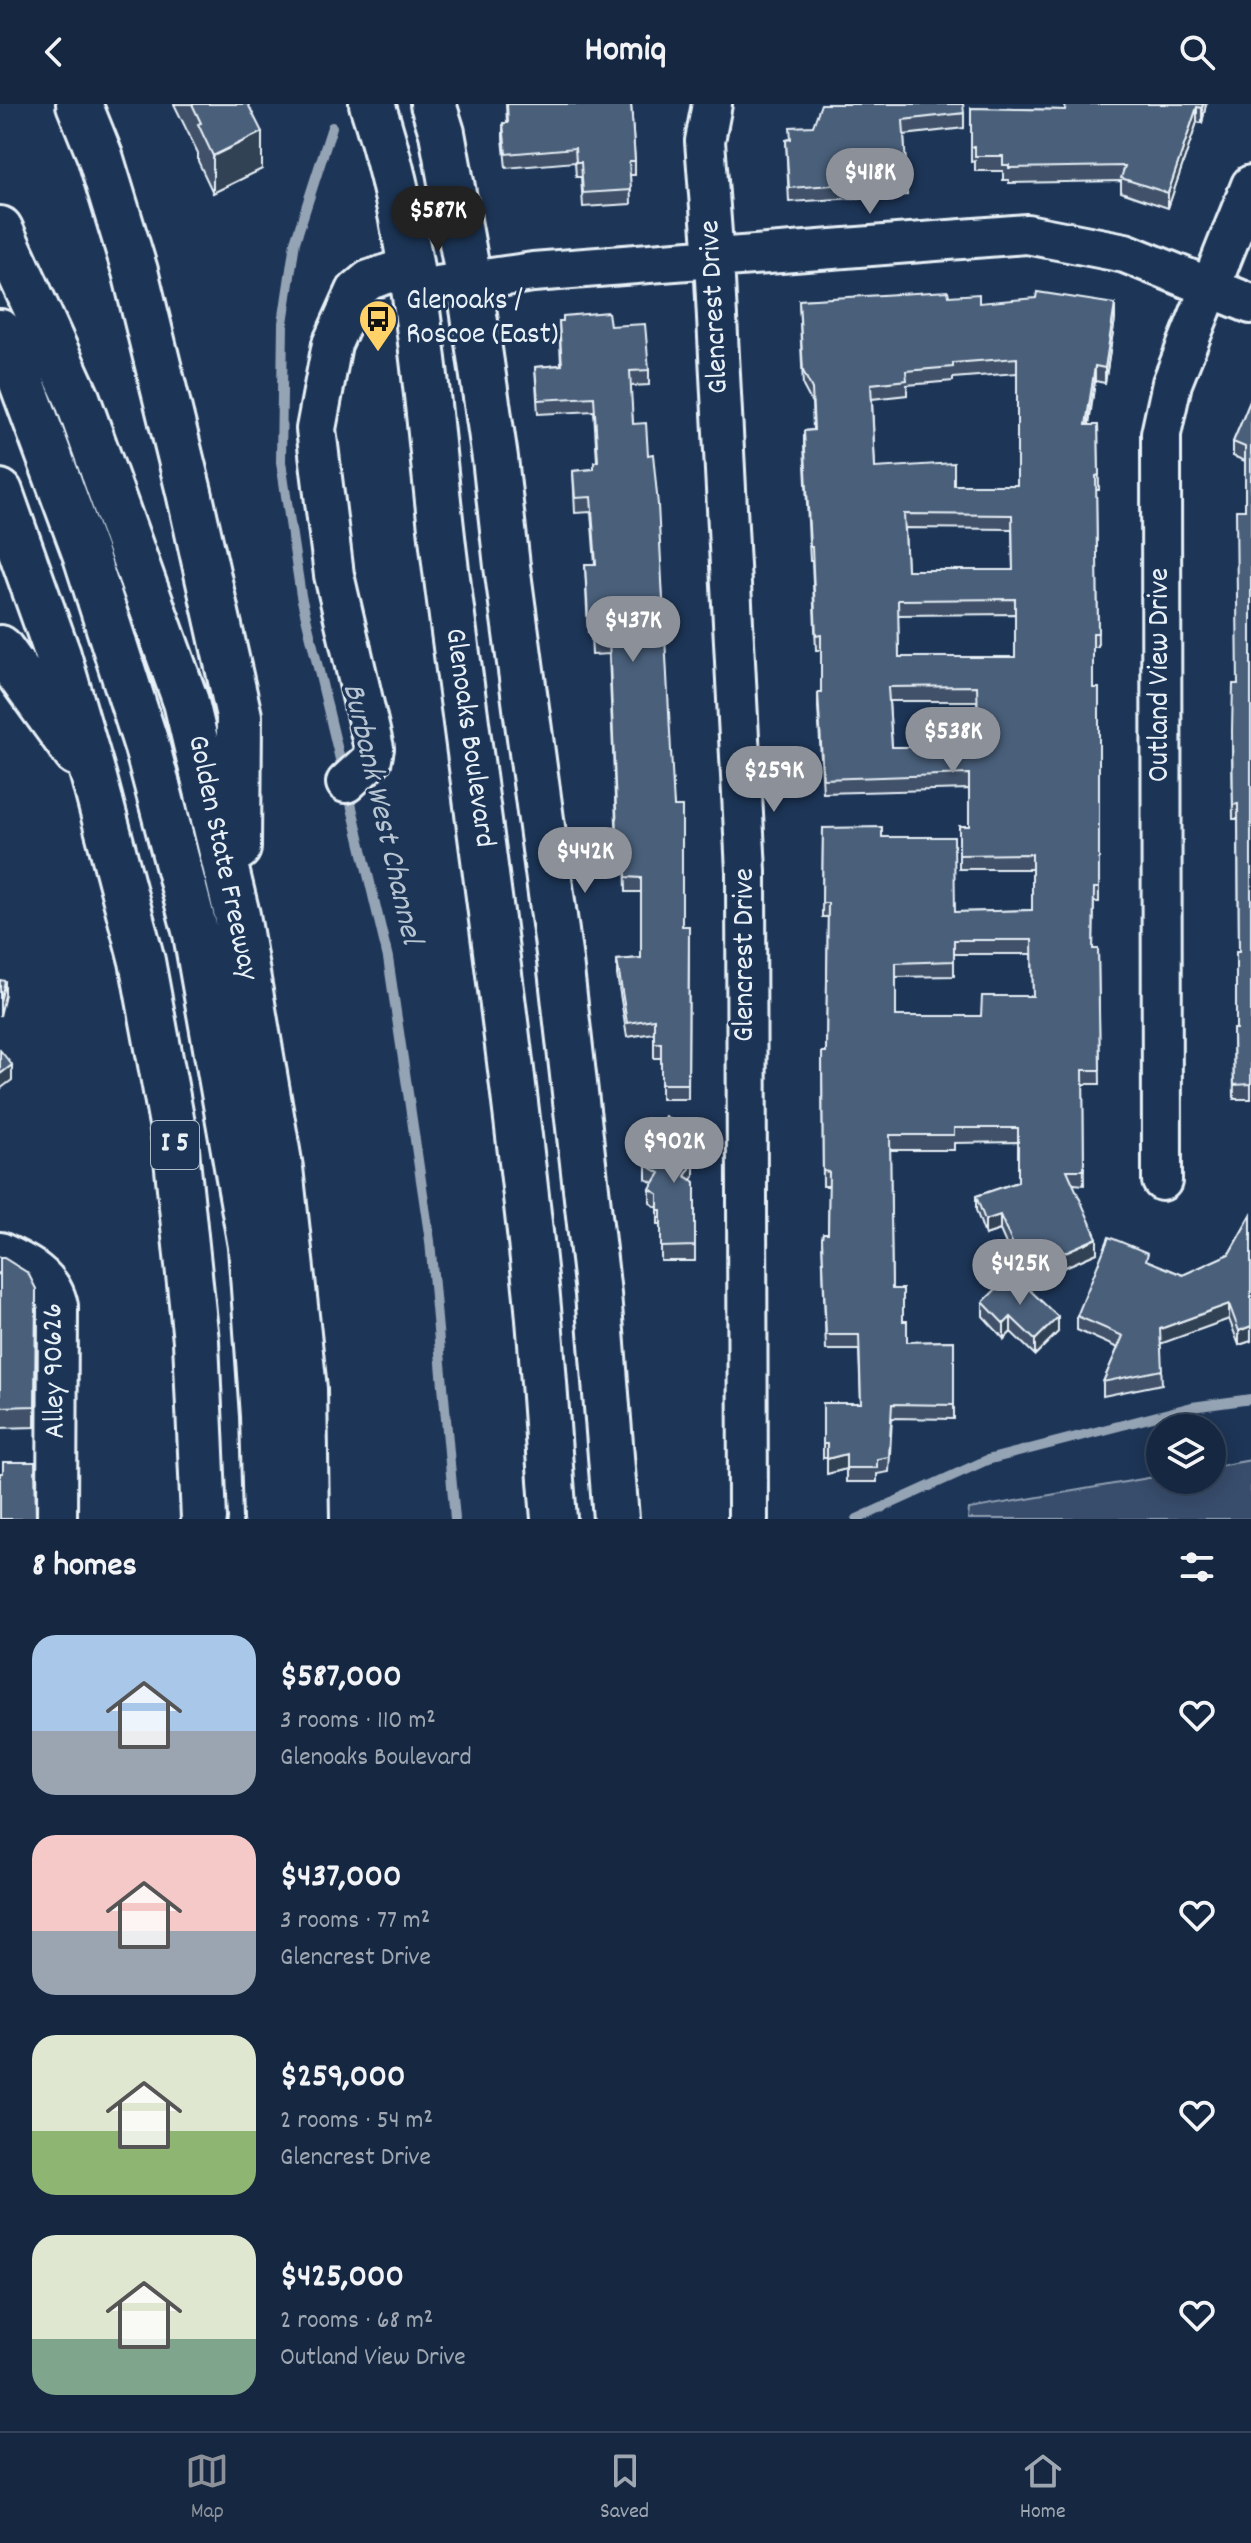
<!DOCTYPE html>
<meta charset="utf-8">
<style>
:root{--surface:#162841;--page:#1f3048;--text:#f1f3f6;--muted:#9ea6b1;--line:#35445a;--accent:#8c9099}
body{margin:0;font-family:Dekko,sans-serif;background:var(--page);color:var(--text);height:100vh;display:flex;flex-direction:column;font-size:30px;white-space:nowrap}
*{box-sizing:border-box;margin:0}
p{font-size:26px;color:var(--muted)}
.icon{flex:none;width:44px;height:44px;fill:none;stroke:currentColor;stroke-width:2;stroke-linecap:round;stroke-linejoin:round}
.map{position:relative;height:1415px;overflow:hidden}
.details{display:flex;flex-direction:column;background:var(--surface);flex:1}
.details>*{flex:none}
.tools{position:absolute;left:1146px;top:1310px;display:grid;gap:16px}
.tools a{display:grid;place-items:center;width:80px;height:80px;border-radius:50%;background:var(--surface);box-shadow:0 4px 20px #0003,0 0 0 2px var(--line);font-size:40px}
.price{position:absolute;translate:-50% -68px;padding:0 18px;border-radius:28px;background:var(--accent);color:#fff;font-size:26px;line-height:52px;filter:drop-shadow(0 2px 4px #0008)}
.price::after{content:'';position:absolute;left:50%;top:48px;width:24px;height:18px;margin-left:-12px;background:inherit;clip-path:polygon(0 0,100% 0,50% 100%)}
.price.selected{background:#222;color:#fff}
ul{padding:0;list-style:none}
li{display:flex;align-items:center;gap:24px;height:200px;padding:0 32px}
li span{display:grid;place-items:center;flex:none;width:224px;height:160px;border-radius:24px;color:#555}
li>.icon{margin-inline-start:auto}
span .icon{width:96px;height:96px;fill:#fffc;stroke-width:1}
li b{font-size:34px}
h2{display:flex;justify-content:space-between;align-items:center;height:96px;padding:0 32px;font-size:34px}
header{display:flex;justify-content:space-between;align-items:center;height:104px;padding:0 32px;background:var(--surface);font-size:36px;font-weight:700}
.menu{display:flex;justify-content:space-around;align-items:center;height:112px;border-top:2px solid var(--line);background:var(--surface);font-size:22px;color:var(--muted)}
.menu a{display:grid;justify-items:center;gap:4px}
.menu .selected{color:var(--accent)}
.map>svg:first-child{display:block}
</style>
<header><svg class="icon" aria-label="back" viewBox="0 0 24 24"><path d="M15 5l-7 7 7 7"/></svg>Homiq<svg class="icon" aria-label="search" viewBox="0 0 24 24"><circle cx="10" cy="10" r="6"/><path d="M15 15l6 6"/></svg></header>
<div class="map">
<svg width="1251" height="1415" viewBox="0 0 1251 1415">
<rect width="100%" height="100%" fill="#1d3557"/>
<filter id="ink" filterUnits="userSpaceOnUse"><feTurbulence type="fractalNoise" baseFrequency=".0125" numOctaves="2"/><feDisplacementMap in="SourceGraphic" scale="16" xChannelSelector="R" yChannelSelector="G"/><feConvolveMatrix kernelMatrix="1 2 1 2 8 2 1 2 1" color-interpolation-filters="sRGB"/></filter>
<g filter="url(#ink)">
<path fill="#374d6c" stroke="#909fb2" stroke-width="2" d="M1251 1356V1415H968L969 1405 1160 1372V1376H1212V1363Z"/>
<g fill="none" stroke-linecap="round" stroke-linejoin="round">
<path stroke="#95a4b5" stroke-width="10" d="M332 23 295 138 283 219 281 358 301 492 343 668
M348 687 388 854 430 1137 455 1415
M857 1415 987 1356 1192 1303 1251 1295"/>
<defs>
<path id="minor" d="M712 0 705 37 714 156 746 767 748 1415
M416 185 533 168 1027 130 1125 149 1251 200
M346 679 372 655 374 644 334 471 316 325 332 240 356 187 369 176 411 162
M1162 1077 1161 330 1172 279 1251 81
M0 1148C26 1160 52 1172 58 1202L57 1415"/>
<path id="major" d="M372 0C423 153 426 315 447 474 478 713 512 953 537 1193 544 1267 548 1341 554 1415
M433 0 442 29 469 177 495 354 507 462 560 857 598 1190 616 1415"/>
<path id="highway" d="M79 0 100 52 135 167 189 388 239 612 238 744
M0 125 77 294 186 598 237 811 280 1064 304 1285 306 1415
M0 228 14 257 85 449 147 643 196 830 251 1142 263 1312 266 1415
M0 388 58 551 94 674 142 857 175 1036 196 1237 204 1415
M0 544 76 649"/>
</defs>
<use href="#minor" stroke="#e8f1f8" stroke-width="44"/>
<use href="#major" stroke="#e8f1f8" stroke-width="50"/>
<use href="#highway" stroke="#e8f1f8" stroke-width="50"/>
<use href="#minor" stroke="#1d3557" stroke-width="38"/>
<use href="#major" stroke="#1d3557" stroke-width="44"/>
<use href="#highway" stroke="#1d3557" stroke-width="44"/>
</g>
<path fill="#3f5169" stroke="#e8f1f8" stroke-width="2" fill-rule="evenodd" d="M174 0H248L262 65 213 89 198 57V49Z
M506 0H631L635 57V71H630L631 100 583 103 581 73H576L575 58 506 64 503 34V19H507Z
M1066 0H1206L1202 19 1197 18 1168 104 1121 88V77L1009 79V76H1003V67H975V57L971 58V4L1065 6Z
M964 9V24L904 31 907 91 789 98 786 36 790 35 813 22Z
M949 192 979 199 1115 215 1105 279 1095 277 1089 321H1098L1099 386H1096L1098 543H1093V584H1099V798H1094L1093 845H1098L1100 980H1083L1084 1081 1073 1080 1097 1149 1024 1181 1058 1228 1035 1251 1011 1228 1004 1235 983 1212V1198L1023 1179 1000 1126 985 1131 976 1106V1092L1018 1078V1038L954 1039V1046H890L892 1185 903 1217 907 1238 954 1237V1315L892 1314 889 1368 877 1370V1378H846V1365L827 1370V1354H823V1299H861L859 1246H826L822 1134 828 1129 829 1082H823L822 948H826L828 813H822L823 724 882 733 955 808 1032 806V765H959V722H969V685L823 689 818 603V588H821V546H816L812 457H810L804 341V327L813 326 812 299 803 282 799 196ZM1017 269V381H954L875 364 872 295 907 291V281L953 277V274ZM905 424 1012 425 1013 466H907ZM1015 510V553H899L898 511ZM889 597H977L978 643H892ZM954 850H1032L1033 892 981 912H896V873L954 872Z
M559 217 610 222 649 266V281L630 282 633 320 674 703 682 822H689L688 995H661V954H654V929L627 933 617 871V856L641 854V788H626L625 744 617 743 609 550 592 551 591 528H588L585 460H595L591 408 575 409 573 367 594 365 597 357 594 307 538 310 535 263 561 261Z
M1251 295V995H1234L1233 925H1236L1239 848 1238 715H1233L1232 641 1238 580 1245 406V357L1233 352V338Z
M651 1035 693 1043 687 1054 694 1072 692 1076 695 1078V1157H661V1120H658V1104L650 1099V1085L653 1079 646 1075V1061L653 1050 651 1049Z
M1251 1111V1237L1239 1241 1229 1215 1160 1239 1162 1280 1103 1292V1278L1118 1244 1077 1226V1212L1148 1157 1183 1171 1229 1150Z
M0 1154 36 1185 35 1323 0 1324Z"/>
<path fill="#334255" stroke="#e8f1f8" stroke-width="2" d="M1203 0H1206L1202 19V4Z
M1197 3V18L1168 104V89Z
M262 28V65L213 89V52Z
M1115 200V215L1105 279V264Z
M1095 262V277L1086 335V321Z
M5 877V891L0 912V897Z
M12 961V976L0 985V970Z
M693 1029V1043L681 1065V1050Z
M694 1058V1072L685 1086V1072Z
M1000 1111V1126L985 1131V1116Z
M1097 1134V1149L1024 1181V1166Z
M1229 1200V1215L1160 1240V1225Z
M1011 1213V1228L1004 1235V1220Z
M1058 1213V1228L1035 1251V1236Z
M1251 1222V1237L1239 1241V1227Z
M846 1350V1365L827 1370V1355Z"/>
<path fill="#495e7a" stroke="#e8f1f8" stroke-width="2" fill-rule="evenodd" d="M192 0H248L262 28 213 52 198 20 201 19Z
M507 0H631L635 57H629L631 86 583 89 581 58H576L575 44 506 50 503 19H508Z
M821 0H963L964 9 903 16 907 76 789 84 786 36 791 35 790 23 813 22Z
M1066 0H1203L1202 4 1197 3 1168 89 1121 74 1125 62 1009 64V61H1003V52H975V43H971V4L1065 6Z
M948 187 949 192 979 190V199L1036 194 1037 188 1115 200 1105 264 1095 262 1086 321H1098L1099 371 1096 372 1098 529H1093V584H1099V784H1094L1093 845H1098L1100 966H1083L1084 1066H1067L1097 1134 1024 1166 1000 1111 985 1116 976 1092 1018 1078V1024H954V1031H890L892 1185H903V1217H907V1238L954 1237V1301L892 1300 889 1353 877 1355V1364H846V1350L827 1355V1340H823V1299H861L859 1231H826L822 1134 823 1129H828L829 1068 823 1067 822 948H826L828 799H822L823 724 882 723V733H954L955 808 1032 806V750L959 751V722H969V670L823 675 818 588H821V531L816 532 812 443H810L804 327 814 326 812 285 803 267 799 196ZM1017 254V381H954V359L875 364 871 280 907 276 906 267 953 263V259ZM904 410 1012 411 1013 466H907ZM1015 495V553H899L898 496ZM977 582 979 643H892L888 583ZM954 836H1032L1033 892H982L981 912H896V859L954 857Z
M608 208 610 222 645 220 649 266 630 267 633 320 646 319 648 351 653 350 658 401 674 703H682V822H689L688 980H661V939H654V915L627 919 617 856 641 854V774L626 773 625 730 617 728 609 535 592 536 591 513H588L585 460H596L591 393 575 394 573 367 594 365V358L598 357 594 293 538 296 535 263 562 261 559 217H563V212Z
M1251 295V980L1234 981 1233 925H1236V848H1239L1238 700 1233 701 1232 627 1233 580H1238L1236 406H1245V343L1233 338Z
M0 876 5 877 0 897Z
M0 946 12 961 0 970Z
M665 1012 693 1029 681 1050 694 1058 685 1072 695 1078V1142L661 1143V1106H658V1090L650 1085 660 1069 646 1061 659 1040 651 1035Z
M1251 1111V1222L1239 1227 1229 1200 1160 1225 1162 1266 1103 1278 1123 1232 1077 1212 1109 1133 1148 1149 1146 1156 1183 1171 1229 1150Z
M0 1154H4L28 1169 36 1185 35 1302 0 1303Z
M1012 1169 1058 1213 1035 1236 1011 1213 1004 1220 983 1198Z
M3 1358H35L36 1415H0V1369H3Z"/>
</g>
<defs>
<symbol id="bus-pin" viewBox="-11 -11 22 30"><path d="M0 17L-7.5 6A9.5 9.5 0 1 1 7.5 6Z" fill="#ffd166" stroke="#1d3557"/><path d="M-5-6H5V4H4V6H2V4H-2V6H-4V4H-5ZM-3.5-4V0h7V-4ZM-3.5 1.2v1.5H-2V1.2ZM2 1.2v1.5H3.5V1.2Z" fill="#111"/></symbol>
</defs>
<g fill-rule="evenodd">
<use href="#bus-pin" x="356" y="193" width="44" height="60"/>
</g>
<g text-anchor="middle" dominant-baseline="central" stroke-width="6" stroke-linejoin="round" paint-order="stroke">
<rect fill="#1d3557" stroke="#abb9c8" stroke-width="2" x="151" y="1017" width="48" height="48" rx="6"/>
<g font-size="28" font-weight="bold" fill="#e8f1f8">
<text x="175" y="1041">I 5</text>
</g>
<g font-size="30" fill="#e8f1f8" stroke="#1d3557" text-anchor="start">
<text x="406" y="198">Glenoaks /<tspan x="406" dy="34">Roscoe (East)</tspan></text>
</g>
<g font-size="30" fill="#e8f1f8" stroke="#1d3557">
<text transform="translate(716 203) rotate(-93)">Glencrest Drive</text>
<text transform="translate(1161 571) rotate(-90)">Outland View Drive</text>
<text transform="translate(468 634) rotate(82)">Glenoaks Boulevard</text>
<text transform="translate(221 754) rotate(78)">Golden State Freeway</text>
<text transform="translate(746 851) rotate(-90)">Glencrest Drive</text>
<text transform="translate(56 1267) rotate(-91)">Alley 90626</text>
</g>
<g font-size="32" font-style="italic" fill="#b7c4d1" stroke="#1d3557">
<text transform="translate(380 710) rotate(77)">Burbank West Channel</text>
</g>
</g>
</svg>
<div class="tools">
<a><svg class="icon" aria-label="layers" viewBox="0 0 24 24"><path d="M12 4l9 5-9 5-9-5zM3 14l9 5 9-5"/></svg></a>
</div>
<b class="price" style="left:870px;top:112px">$418K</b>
<b class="price selected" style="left:438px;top:150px">$587K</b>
<b class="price" style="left:633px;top:560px">$437K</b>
<b class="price" style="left:953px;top:671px">$538K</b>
<b class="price" style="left:774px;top:710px">$259K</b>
<b class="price" style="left:585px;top:791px">$442K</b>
<b class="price" style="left:674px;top:1081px">$902K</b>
<b class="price" style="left:1020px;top:1203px">$425K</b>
</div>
<section class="details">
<h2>8 homes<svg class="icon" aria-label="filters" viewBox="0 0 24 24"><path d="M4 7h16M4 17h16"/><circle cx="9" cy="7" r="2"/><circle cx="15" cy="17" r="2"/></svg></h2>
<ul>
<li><span style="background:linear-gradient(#a9c7e8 60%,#9aa5b1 0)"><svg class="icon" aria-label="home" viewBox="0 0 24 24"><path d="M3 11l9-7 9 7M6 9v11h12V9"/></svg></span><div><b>$587,000</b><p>3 rooms · 110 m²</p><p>Glenoaks Boulevard</p></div><svg class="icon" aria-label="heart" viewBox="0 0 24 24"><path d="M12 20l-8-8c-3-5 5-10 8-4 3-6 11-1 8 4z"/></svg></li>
<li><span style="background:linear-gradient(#f6c9c9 60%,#9aa5b1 0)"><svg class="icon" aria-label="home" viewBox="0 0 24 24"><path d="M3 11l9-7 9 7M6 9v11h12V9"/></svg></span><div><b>$437,000</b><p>3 rooms · 77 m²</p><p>Glencrest Drive</p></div><svg class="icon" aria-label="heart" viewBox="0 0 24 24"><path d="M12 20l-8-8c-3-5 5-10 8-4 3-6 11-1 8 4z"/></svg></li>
<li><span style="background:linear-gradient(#dfe7d0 60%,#8fb573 0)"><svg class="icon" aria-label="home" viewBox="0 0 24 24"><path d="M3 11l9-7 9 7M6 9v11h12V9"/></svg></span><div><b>$259,000</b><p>2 rooms · 54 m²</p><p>Glencrest Drive</p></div><svg class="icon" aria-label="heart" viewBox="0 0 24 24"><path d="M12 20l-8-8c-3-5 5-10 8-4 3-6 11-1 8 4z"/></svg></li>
<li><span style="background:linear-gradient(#dfe7d0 65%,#7fa58c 0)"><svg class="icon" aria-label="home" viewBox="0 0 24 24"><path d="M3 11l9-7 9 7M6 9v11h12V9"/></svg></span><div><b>$425,000</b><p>2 rooms · 68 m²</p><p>Outland View Drive</p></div><svg class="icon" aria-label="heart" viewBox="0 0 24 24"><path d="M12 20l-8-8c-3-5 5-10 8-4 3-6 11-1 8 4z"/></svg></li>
</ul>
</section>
<nav class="menu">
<a class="selected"><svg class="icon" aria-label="map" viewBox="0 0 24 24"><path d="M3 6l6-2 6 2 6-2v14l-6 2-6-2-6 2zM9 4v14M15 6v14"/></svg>Map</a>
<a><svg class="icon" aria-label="saved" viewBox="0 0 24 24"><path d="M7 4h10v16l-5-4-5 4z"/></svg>Saved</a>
<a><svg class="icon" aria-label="home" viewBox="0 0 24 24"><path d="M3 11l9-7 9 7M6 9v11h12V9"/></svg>Home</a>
</nav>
